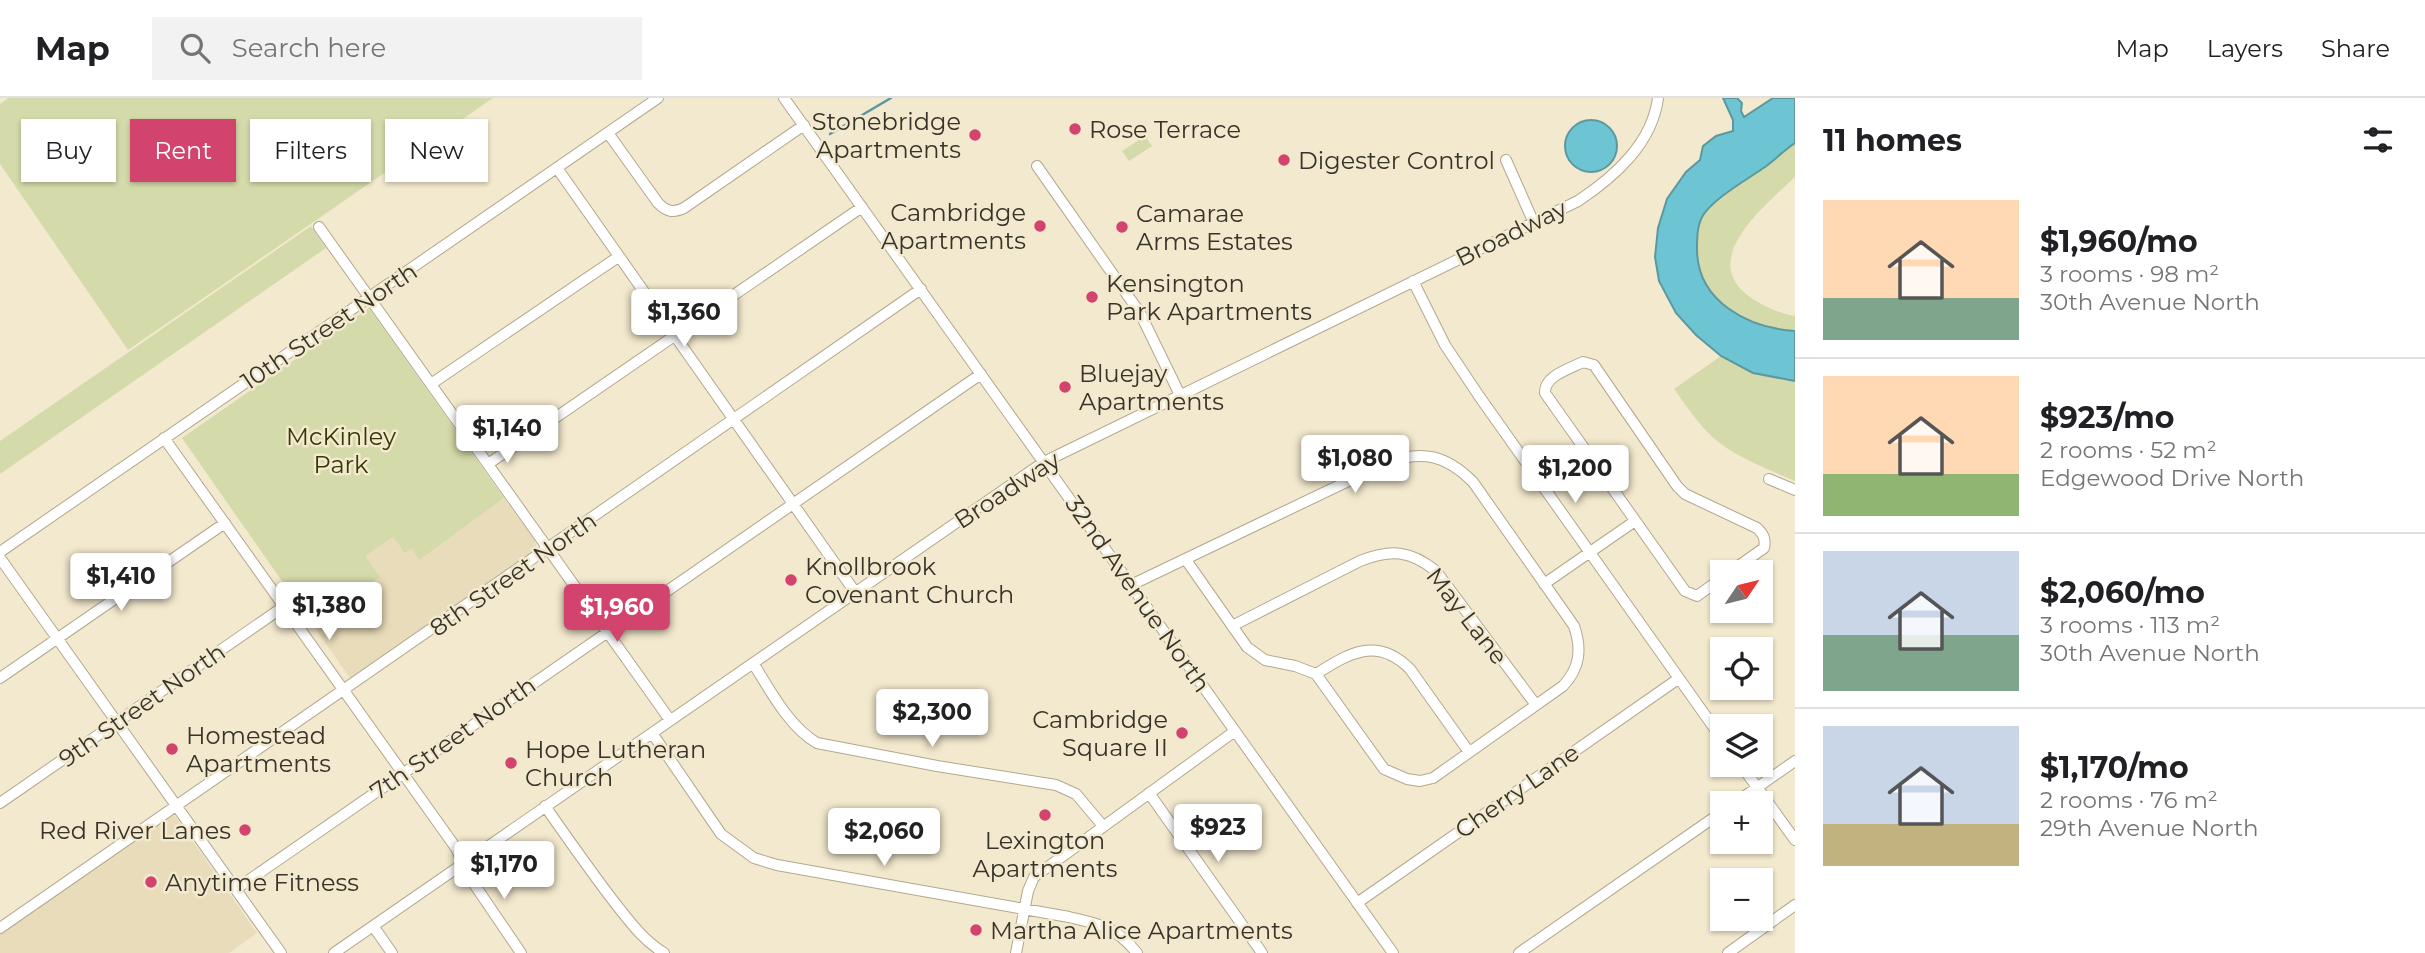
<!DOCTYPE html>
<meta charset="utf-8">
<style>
:root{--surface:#fff;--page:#f2f2f2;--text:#202124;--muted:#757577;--line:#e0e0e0;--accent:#d2446e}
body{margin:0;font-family:Montserrat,sans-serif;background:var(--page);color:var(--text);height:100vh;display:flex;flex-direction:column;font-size:26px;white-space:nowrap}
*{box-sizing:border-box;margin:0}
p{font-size:23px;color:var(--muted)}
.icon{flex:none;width:38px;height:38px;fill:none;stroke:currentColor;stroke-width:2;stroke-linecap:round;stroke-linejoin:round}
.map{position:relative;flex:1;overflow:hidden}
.side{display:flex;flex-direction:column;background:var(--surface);width:630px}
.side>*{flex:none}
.hud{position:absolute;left:21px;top:21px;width:665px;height:63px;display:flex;gap:14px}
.needle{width:46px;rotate:55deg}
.tools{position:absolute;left:1710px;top:462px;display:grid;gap:14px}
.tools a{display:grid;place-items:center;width:63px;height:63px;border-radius:0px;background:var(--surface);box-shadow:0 2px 5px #0004;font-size:35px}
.price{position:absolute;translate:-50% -60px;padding:0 16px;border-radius:7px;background:#fff;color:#222;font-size:23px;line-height:46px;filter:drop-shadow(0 2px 4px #0008)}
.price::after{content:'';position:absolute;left:50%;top:42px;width:21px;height:16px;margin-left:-10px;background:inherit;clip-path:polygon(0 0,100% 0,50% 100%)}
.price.selected{background:var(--accent);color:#fff}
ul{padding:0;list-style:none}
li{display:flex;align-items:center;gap:21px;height:175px;padding:0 28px}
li+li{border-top:2px solid var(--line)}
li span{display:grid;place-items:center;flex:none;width:196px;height:140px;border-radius:0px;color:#555}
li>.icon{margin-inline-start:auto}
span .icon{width:84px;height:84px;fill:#fffc;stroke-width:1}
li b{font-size:30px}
h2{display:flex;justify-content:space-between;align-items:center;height:84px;padding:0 28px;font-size:30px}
.chip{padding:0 24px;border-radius:0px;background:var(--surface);box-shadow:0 2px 5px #0004;font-size:24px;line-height:63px}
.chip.selected{background:var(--accent);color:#fff}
header{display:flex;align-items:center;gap:42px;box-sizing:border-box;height:98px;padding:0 35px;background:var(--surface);border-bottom:2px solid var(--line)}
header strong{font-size:33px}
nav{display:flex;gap:38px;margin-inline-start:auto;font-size:24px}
.search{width:490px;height:63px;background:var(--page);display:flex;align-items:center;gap:18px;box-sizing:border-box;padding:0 24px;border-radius:0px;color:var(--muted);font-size:26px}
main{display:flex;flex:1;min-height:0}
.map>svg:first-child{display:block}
</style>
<header>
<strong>Map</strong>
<div class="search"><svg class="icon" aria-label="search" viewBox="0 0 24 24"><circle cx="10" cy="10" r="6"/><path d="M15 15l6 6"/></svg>Search here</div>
<nav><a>Map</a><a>Layers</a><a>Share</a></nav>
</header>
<main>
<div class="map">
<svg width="1795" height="855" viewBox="0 0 1795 855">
<rect width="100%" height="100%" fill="#f3e9ce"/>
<path fill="#e9dcbb" d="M504 400 535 443 536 451 350 580 312 526 379 479 364 458 393 438 405 455 412 451 419 461Z
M170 718H175L257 835 229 855H0V836Z"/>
<path fill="#d5daaa" d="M8 0H493L128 252 0 66V6Z
M1145 38 1152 48 1129 63 1122 53Z
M1795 45V79C1768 105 1700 158 1746 196 1760 207 1778 215 1795 218V233C1749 230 1697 204 1697 151 1697 141 1697 129 1702 119 1712 101 1748 81 1765 69 1776 61 1784 52 1795 45Z
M311 128 326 150 0 376V343Z
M369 210 504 400 419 462 412 451 405 455 393 439 365 458 380 479 312 526 182 340Z
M1721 258 1753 275 1795 283V383C1770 372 1743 362 1721 346 1702 332 1688 310 1674 291Z"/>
<path fill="#6dc4d2" stroke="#5d989f" stroke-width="2" d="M1723 0H1737L1742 5 1741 13 1744 19 1773 0H1795V45C1784 52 1776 61 1765 69 1748 81 1712 101 1702 119 1697 129 1697 141 1697 151 1697 204 1749 230 1795 233V283L1753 275 1721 258 1696 237 1676 215 1659 183 1655 159 1658 130 1667 101 1686 74 1700 62 1703 48 1716 38 1733 33V22Z
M1565 48a26 26 0 1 1 52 0a26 26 0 1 1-52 0Z"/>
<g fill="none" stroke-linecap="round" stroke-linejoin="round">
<path stroke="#5d989f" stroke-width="2.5" d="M830 36 891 0"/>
<defs>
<path id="minor" d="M784 0 1393 855
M608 35 658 105C667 114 673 115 684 110L804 27
M1506 62 1533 123
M1037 68 1140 215 1180 297
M557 70 855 494
M319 129 670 622
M1413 183 1445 247 1479 298 1722 641
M431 286 618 159
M164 340 456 750 470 780 521 855
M488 366 862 109
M1769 381 1795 392
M0 454 658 0
M0 460 281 855
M1722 480 1697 498 1685 493 1545 295C1544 278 1569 271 1583 264L1594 267 1677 388 1685 396 1757 430C1763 436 1766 440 1764 450L1730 474
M1544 486 1635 423
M1131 487 1388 364C1423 352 1446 357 1473 384L1574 528C1582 551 1580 570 1563 588L1433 680 1420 683 1407 681 1384 671 1316 576 1295 568 1265 562 1247 549 1186 462
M1232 528 1360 463C1391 451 1410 452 1436 473L1536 607
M753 565C770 592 789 629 817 645L937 668 1056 687 1076 696 1103 728
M1316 576C1349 555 1377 538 1410 571L1469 654
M0 580 225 425
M652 635 721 736 754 760 777 767 1069 819C1101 827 1115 828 1137 855
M1741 667 1795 742
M1149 695 1262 855
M0 705 283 509
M1735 705 1795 663
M545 708C568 741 591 774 615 805 630 824 643 842 664 855
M236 791 981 276
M1357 805 1678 581
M373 828 392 855
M0 830 921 191
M334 855 1044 364 1578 103C1614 79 1652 46 1658 0
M1016 855 1028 793 1034 779 1235 633
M1519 855 1722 714
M1728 855 1795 807"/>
</defs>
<use href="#minor" stroke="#b1a88f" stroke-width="12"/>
<use href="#minor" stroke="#fff" stroke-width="10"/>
</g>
<g fill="#d2446e" stroke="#f3e9ce" stroke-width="2.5">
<circle cx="1075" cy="31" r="7"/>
<circle cx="975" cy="37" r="7"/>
<circle cx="1284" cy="62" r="7"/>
<circle cx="1040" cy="128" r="7"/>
<circle cx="1122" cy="129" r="7"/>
<circle cx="1092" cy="199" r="7"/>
<circle cx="1065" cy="289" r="7"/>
<circle cx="791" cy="482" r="7"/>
<circle cx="1182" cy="635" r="7"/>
<circle cx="172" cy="651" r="7"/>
<circle cx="511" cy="665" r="7"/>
<circle cx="1045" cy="717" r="7"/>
<circle cx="245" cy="732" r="7"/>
<circle cx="151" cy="784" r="7"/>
<circle cx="976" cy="832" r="7"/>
</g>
<g text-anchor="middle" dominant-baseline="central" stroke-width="5" stroke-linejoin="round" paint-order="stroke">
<g font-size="24" fill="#373329" stroke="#f3e9ce" text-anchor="start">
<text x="961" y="23" text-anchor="end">Stonebridge<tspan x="961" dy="28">Apartments</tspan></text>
<text x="1089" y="31">Rose Terrace</text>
<text x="1298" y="62">Digester Control</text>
<text x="1026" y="114" text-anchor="end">Cambridge<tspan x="1026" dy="28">Apartments</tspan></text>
<text x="1136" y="115">Camarae<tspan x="1136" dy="28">Arms Estates</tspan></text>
<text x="1106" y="185">Kensington<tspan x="1106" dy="28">Park Apartments</tspan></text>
<text x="1079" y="275">Bluejay<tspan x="1079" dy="28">Apartments</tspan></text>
<text x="805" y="468">Knollbrook<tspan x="805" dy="28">Covenant Church</tspan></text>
<text x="1168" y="621" text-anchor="end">Cambridge<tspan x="1168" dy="28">Square II</tspan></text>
<text x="186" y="637">Homestead<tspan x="186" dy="28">Apartments</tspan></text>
<text x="525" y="651">Hope Lutheran<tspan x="525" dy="28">Church</tspan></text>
<text x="231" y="732" text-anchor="end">Red River Lanes</text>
<text x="1045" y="742" text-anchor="middle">Lexington<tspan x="1045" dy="28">Apartments</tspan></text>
<text x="165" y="784">Anytime Fitness</text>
<text x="990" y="832">Martha Alice Apartments</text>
</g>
<g font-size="24" fill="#373329" stroke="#f3e9ce">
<text transform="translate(1511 135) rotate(-26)">Broadway</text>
<text transform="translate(329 228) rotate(-34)">10th Street North</text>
<text transform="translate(1007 392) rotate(-33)">Broadway</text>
<text transform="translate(513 476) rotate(-35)">8th Street North</text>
<text transform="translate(1138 496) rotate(55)">32nd Avenue North</text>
<text transform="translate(1467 518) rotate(52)">May Lane</text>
<text transform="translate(142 607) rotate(-35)">9th Street North</text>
<text transform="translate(453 640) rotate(-35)">7th Street North</text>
<text transform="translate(1517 693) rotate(-35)">Cherry Lane</text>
</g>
<g font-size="24" fill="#353804" stroke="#f3e9ce">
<text x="341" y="338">McKinley<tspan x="341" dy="28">Park</tspan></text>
</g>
</g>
</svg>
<div class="tools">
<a><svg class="needle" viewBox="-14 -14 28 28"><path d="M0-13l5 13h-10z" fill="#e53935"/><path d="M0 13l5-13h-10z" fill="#757577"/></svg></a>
<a><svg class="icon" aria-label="locate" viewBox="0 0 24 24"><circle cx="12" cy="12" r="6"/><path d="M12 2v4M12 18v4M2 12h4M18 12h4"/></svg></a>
<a><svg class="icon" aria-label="layers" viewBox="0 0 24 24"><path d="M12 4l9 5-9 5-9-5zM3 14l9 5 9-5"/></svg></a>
<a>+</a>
<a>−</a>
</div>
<b class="price" style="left:684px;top:251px">$1,360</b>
<b class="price" style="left:507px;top:367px">$1,140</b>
<b class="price" style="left:1355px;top:397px">$1,080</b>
<b class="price" style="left:1575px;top:407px">$1,200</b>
<b class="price" style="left:121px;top:515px">$1,410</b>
<b class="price" style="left:329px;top:544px">$1,380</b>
<b class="price selected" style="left:617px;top:546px">$1,960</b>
<b class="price" style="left:932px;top:651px">$2,300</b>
<b class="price" style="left:1218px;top:766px">$923</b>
<b class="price" style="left:884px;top:770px">$2,060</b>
<b class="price" style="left:504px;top:803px">$1,170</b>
<div class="hud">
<a class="chip">Buy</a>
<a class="chip selected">Rent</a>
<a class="chip">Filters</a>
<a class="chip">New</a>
</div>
</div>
<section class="side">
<h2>11 homes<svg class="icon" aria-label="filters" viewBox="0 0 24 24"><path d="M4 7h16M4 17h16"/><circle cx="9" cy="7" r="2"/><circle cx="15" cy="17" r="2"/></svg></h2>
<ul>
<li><span style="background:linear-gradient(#ffd9b3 70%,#7fa58c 0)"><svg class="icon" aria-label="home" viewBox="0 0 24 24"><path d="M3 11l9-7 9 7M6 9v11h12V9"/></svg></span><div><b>$1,960/mo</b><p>3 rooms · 98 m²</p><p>30th Avenue North</p></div></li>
<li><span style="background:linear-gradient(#ffd9b3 70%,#8fb573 0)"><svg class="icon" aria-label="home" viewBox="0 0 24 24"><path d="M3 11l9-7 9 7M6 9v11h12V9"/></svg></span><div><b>$923/mo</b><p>2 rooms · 52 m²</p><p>Edgewood Drive North</p></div></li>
<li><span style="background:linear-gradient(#c9d6e8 60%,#7fa58c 0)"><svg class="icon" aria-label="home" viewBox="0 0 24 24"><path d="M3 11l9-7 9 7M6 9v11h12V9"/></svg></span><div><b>$2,060/mo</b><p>3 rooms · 113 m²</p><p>30th Avenue North</p></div></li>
<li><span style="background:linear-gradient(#c9d6e8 70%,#c2b280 0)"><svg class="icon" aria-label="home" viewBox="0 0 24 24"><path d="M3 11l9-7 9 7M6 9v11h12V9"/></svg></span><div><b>$1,170/mo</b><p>2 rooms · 76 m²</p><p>29th Avenue North</p></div></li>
</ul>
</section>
</main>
